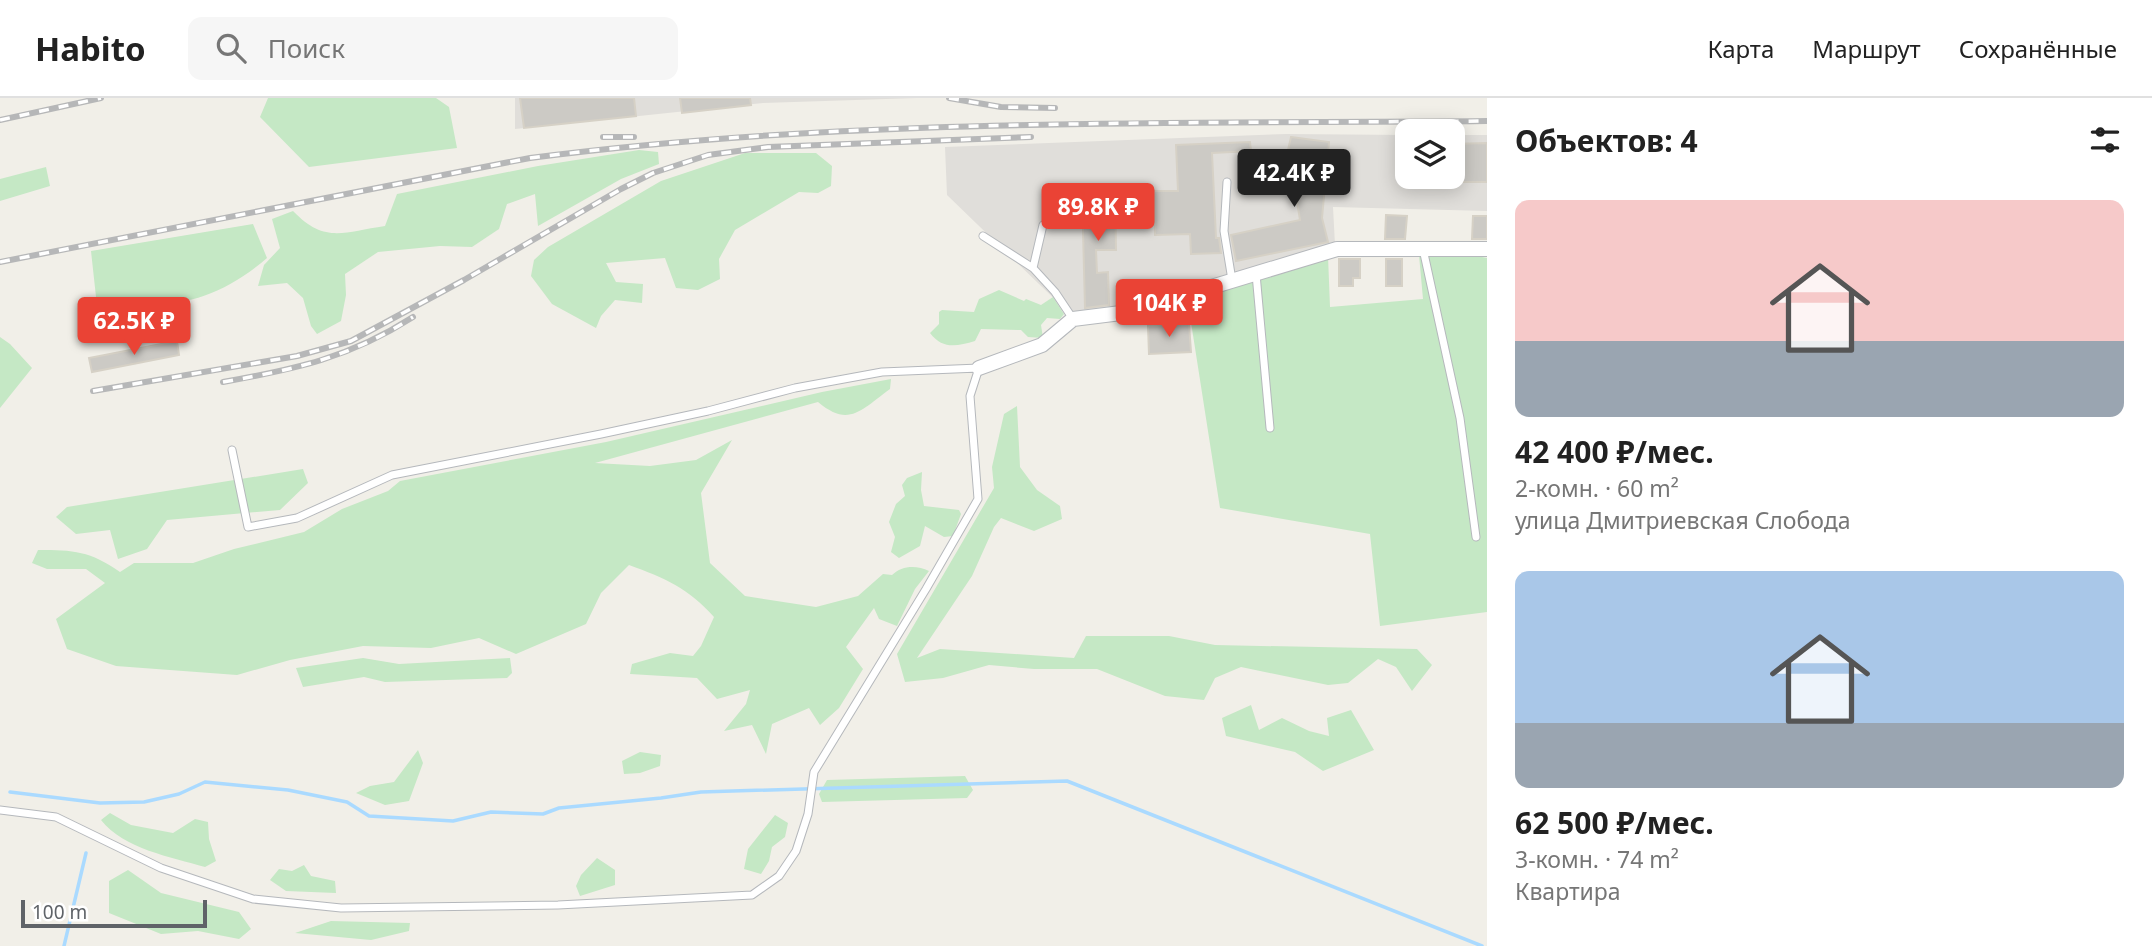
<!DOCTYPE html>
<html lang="ru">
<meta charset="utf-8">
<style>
:root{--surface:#fff;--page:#f6f6f6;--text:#222;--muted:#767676;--line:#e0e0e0;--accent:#ea4335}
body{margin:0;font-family:"Noto Sans",sans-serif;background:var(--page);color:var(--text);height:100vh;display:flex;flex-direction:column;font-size:26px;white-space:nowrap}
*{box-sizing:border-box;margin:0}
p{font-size:23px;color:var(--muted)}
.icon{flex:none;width:38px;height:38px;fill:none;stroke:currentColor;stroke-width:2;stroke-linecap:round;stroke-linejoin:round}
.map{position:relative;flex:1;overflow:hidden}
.drawer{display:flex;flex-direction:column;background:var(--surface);width:665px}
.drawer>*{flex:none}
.fabs{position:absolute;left:1395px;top:21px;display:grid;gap:14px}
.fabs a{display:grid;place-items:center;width:70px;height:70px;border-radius:14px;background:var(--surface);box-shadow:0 4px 18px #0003;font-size:35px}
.scale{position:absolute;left:21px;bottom:18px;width:186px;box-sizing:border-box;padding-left:7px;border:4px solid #5f6368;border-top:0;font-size:19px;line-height:24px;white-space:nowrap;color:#5f6368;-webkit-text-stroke:5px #fff;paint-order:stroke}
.price{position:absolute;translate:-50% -60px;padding:0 16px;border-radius:7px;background:var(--accent);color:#fff;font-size:23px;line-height:46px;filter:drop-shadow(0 2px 4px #0008)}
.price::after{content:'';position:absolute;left:50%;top:42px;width:21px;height:16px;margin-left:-10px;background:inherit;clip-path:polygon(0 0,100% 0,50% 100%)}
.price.active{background:#222;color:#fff}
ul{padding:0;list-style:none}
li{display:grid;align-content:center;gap:14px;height:371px;padding:0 28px}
li span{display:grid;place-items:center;height:217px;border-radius:14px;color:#555}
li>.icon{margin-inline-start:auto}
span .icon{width:126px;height:126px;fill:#fffc;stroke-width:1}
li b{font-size:30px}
h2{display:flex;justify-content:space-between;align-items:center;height:84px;padding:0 28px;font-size:30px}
header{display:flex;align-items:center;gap:42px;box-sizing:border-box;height:98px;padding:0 35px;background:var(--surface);border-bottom:2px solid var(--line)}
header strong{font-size:33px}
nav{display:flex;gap:38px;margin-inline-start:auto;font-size:24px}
.search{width:490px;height:63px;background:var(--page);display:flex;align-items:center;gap:18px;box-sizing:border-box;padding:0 24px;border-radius:14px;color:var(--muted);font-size:26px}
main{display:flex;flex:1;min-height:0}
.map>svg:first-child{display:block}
</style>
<header>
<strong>Habito</strong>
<div class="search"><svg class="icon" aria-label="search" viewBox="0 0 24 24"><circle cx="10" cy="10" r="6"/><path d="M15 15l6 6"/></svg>Поиск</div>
<nav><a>Карта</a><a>Маршрут</a><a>Сохранённые</a></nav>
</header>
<main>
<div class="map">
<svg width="1487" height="848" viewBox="0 0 1487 848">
<rect width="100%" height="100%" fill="#f1efe8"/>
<path fill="#e0deda" d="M515 0H917L763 5 515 31Z
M1286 36 1407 37V79H1452L1453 37H1487V113L1333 109 1335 147 1111 213 1070 216 947 97 945 49Z"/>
<path fill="#c5e8c5" d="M268 0H436L449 9 457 50 309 69 260 19Z
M639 52 658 54 659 66 621 81 538 128 535 96 507 106 499 131 472 149 440 148 378 154 345 176 346 197 341 223 317 236 311 228 303 200 287 185 258 188 264 167 280 150 272 121 293 113C325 146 343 134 385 128L397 96 538 68Z
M745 55H816L832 68 831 88 818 95 799 94 735 132 719 161 720 181 698 192 676 190 665 160 606 165 616 184 643 186 642 205 615 202 601 218 596 230 552 206 531 178 534 162 548 149 661 83Z
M46 69 50 88 0 103V81Z
M253 126 267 160C217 203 169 214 105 202L101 208H97L91 153Z
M1419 157H1472L1487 160V514L1380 528 1370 436 1220 410 1188 205 1328 158 1330 209 1423 201Z
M999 192 1024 203 1026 201 1041 207 1053 199 1064 216 1060 221 1047 220 1041 227 1043 240 1028 239 1021 232 981 231 975 243C957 248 943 252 930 235L939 226V214L942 212 974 214 979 201Z
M0 239 10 246 32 270 0 310Z
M891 281 890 291C861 312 849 330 818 304L595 365 650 368 696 362 732 342 701 395 710 465 745 498 816 509 858 498 883 476 892 477C902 467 917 467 929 473L915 491 897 528 879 521 874 510 846 549 863 571 839 610 820 627 809 610 772 626 766 656 752 627 724 633 746 606 750 592 717 601 697 580 630 576 632 566 670 555 693 558 701 548 714 519C688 490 665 480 629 467L601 495 586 526 516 556 479 540 431 550 363 548 290 562 237 577 116 568 67 551 56 521 105 485 86 471H47L32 465 38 452C74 452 90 453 120 474L134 465H193L234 451 304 434 342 411 388 393 400 383 606 344 822 294Z
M1017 308 1020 369 1037 392 1060 408 1062 421 1034 433 1001 420 994 429 972 478 917 560 940 551 1074 560 1086 538H1169L1215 547 1417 551 1432 567 1412 593 1396 569 1378 561 1348 585 1328 587 1241 569 1215 580 1204 602 1165 598 1097 571H1034L989 567 943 580 905 584 897 556 994 390 992 369 1004 316Z
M303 371 308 385 280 412 167 422 147 451 118 461 110 432 76 436 56 419 67 409Z
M922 374 921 392 924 408 959 412 961 416 953 438 944 439 925 428 920 448 899 460 891 454 895 439 889 424 896 406 905 398 902 387 907 380Z
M363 560 399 566 510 560 512 575 507 580 385 584 364 579 303 589 296 570Z
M1251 607 1259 632 1282 620 1309 633 1329 638 1327 620 1351 612 1374 652 1323 673 1295 654 1226 638 1222 620Z
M418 652 423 665 409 703 385 707 356 695 370 688 394 684Z
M640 654 661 657 660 668 640 675 624 676 622 663Z
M965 678 973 692 967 700 822 704 819 696 827 682Z
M110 715 131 727 173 735 195 721 208 724 209 741 216 763 205 769C171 759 124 751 101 722Z
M775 717 788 725 785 739 772 749 769 763 761 776 744 771 748 751Z
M597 760 615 772V787L580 798 576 788 581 777Z
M304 767 311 778 335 783 336 795 286 793 270 782 279 771 292 773Z
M128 772 161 795 239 814 251 831 239 841 198 833 161 836 109 815V783Z
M331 823 410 825 409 833 371 842 295 835Z"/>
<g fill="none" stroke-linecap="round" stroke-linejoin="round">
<path stroke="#aadaff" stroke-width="3.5" d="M10 694 100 705 144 704 179 696 205 684 288 692 347 704 369 718 453 723 491 714 543 716 559 710 661 700 701 694 1067 683 1482 848
M64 848 86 755"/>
</g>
<path fill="#cccac5" stroke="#d6d1c6" stroke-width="2" d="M520 0H634L636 18 524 30Z
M680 0H750L751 7 682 15Z
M1291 39 1329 44 1322 120 1328 144 1236 163 1231 137 1300 122 1296 97 1302 55 1288 52Z
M1250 44 1251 53 1212 55 1216 140H1219L1221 155 1191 156 1190 136 1155 137 1154 93H1178L1176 47Z
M1487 45V84H1452V46Z
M1082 94H1115L1116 152H1096L1097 175 1108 174 1109 207 1085 210Z
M1386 117 1407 118 1405 141H1385Z
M1473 118H1487V141H1472Z
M1339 161H1360V180H1353V188H1339Z
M1386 161H1402V188H1386Z
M1189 226 1191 254 1149 256 1148 228Z
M177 243 179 257 92 274 89 260Z"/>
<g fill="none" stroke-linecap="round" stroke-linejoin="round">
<defs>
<path id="service" d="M1227 84 1224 133 1232 182
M1043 127 1033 170 1055 194 1073 221
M983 138 1033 170
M1423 151 1460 320 1476 439
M1256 176 1270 330
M0 712 56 719 161 770 253 801 341 810 558 807 752 797 779 778 796 753 808 716 814 674 926 491 978 401 970 298 979 270 882 274 795 290 708 313 601 336 392 377 297 420 248 429 232 352"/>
<path id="minor" d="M979 270 1042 247 1073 221 1129 214 1337 151H1487"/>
</defs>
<use href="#service" stroke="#b5b8bc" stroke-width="9"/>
<use href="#minor" stroke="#b5b8bc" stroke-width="16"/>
<use href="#service" stroke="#fff" stroke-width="7"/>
<use href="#minor" stroke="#fff" stroke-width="14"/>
<defs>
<path id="rail" d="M949 0 1001 9 1055 10
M0 22 101 0
M603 39H634
M0 164 530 60C847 19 1169 26 1487 23
M223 284C296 271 349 260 413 219
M93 293 297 258 351 243 464 182 621 91 653 75 708 57 768 49 1031 39"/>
</defs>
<use href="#rail" stroke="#b6b7b8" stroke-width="6"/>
<use href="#rail" stroke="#fff" stroke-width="3.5" stroke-dasharray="10" stroke-linecap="butt"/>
</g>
</svg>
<div class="fabs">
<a><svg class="icon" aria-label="layers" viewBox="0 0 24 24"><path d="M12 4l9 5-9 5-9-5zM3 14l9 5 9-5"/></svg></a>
</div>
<div class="scale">100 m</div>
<b class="price active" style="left:1294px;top:111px">42.4K ₽</b>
<b class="price" style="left:1098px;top:145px">89.8K ₽</b>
<b class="price" style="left:1169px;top:241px">104K ₽</b>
<b class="price" style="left:134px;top:259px">62.5K ₽</b>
</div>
<section class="drawer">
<h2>Объектов: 4<svg class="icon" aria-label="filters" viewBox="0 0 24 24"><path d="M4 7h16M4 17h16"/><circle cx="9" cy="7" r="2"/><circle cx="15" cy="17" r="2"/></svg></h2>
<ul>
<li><span style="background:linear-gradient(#f6c9c9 65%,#9aa5b1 0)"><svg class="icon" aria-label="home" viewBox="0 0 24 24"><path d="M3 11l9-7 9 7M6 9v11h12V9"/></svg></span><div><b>42 400 ₽/мес.</b><p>2-комн. · 60 m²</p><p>улица Дмитриевская Слобода</p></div></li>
<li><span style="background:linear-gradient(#a9c7e8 70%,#9aa5b1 0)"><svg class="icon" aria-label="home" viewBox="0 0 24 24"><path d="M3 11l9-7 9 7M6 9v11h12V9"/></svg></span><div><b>62 500 ₽/мес.</b><p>3-комн. · 74 m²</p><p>Квартира</p></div></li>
</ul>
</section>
</main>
